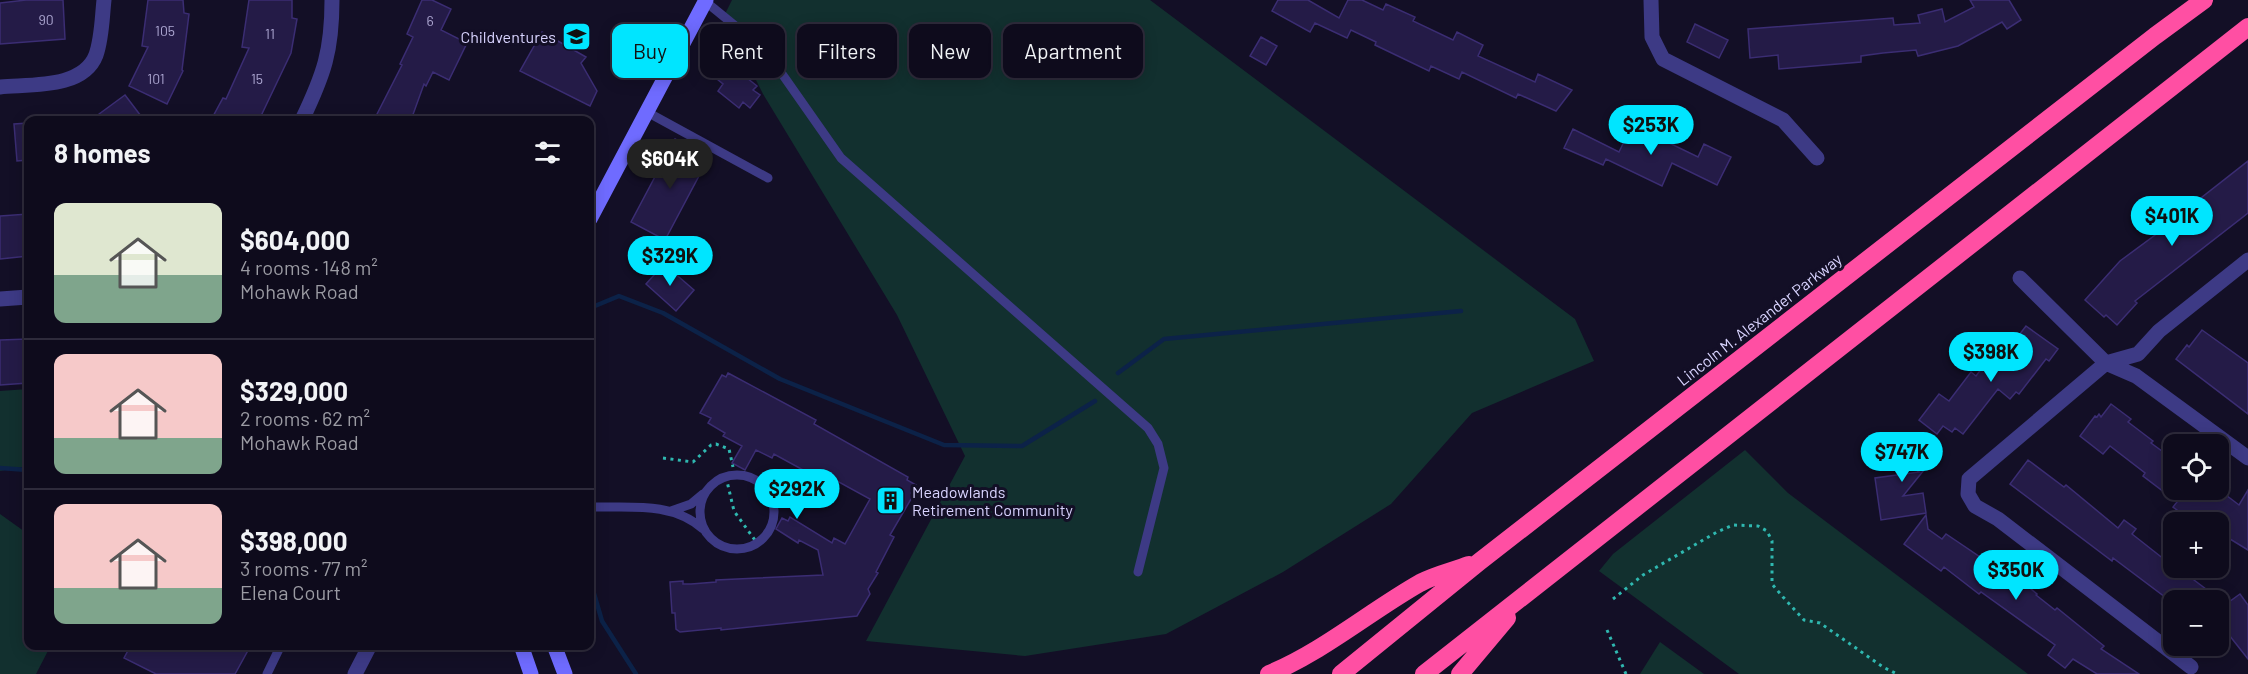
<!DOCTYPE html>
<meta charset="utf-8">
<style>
:root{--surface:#0e0b1c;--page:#1c1929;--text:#f1f3f6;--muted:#9b9ba3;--line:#2e2b3b;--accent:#00e5ff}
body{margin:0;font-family:Barlow,sans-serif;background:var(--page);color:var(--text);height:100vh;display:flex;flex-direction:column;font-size:22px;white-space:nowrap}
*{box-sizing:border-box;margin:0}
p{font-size:20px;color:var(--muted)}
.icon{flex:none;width:33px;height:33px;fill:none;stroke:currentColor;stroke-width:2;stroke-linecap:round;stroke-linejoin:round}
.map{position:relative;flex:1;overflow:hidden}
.panel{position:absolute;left:24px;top:116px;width:570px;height:534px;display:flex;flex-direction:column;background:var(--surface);border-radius:12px;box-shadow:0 3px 15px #0003,0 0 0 2px var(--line)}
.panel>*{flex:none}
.top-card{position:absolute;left:612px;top:24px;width:570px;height:54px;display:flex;gap:12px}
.tools{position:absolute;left:2163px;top:434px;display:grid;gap:12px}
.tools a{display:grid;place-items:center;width:66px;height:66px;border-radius:12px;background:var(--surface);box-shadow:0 3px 15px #0003,0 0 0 2px var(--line);font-size:30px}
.price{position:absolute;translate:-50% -51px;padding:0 14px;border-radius:21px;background:var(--accent);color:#111;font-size:20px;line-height:39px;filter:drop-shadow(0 2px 3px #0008)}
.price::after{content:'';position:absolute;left:50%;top:36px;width:18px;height:14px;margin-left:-9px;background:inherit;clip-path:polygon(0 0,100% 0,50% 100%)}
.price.current{background:#222;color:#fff}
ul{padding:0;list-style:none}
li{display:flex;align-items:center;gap:18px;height:150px;padding:0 30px}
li+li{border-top:2px solid var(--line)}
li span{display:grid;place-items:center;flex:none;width:168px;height:120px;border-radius:12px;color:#555}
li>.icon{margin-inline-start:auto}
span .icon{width:72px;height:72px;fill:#fffc;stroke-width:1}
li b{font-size:26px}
h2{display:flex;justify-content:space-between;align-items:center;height:72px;padding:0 30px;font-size:26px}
.chip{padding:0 21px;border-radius:12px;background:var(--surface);box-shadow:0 3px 15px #0003,0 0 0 2px var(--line);font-size:21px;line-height:54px}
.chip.current{background:var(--accent);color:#111}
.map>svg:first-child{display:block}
</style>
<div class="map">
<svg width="2248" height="674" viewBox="0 0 2248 674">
<rect width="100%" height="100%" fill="#130f26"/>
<path fill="#12302f" d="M732 0H1150L1575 319 1594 361 1472 413 1391 504 1283 572 1166 634 1025 656 866 641 965 456 897 315 763 94 724 16Z
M28 389V466L0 471V391Z
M1745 450 1788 493 2028 674H1739L1599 571 1613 554Z
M0 514 28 534V645H51L36 674H0Z
M1660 642 1704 674H1640Z"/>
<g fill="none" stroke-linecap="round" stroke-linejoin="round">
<path stroke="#0c2248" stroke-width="4.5" d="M590 308 619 296 663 313 780 379 944 445 1022 446 1095 401
M1118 373 1164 339 1461 311
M0 468 28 470
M590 580 602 621 636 674"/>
</g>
<path fill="#241b47" stroke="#3b2d73" stroke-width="1.5" d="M26 0H63L65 39 0 44V3Z
M148 0H183L184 13 189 14 182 70 183 71 167 104 129 86 148 47 142 46Z
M249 0H292V18L297 19 291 53 259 120H211L223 98 226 99 249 48 242 47Z
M422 0H432L451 9 441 30 467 43 449 80 433 72 426 86 424 84 411 120H374L402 65 400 64 413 37 407 34Z
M1278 0H1308L1339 18 1348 0H1362L1383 10 1386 4 1415 17 1413 21 1453 40 1457 32 1483 45 1478 56 1535 82 1538 74 1572 90 1556 111 1518 94 1516 98 1462 72 1459 79 1431 66 1429 71 1375 45 1376 42 1351 30 1347 38 1315 23 1310 32 1272 11Z
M1970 0H2009L2021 20 2007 29 2002 22 1958 46 1918 56 1916 50 1883 53 1861 56V62L1779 69 1778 55 1750 58 1748 29 1893 18 1894 25 1920 23 1918 15 1942 9 1945 22 1974 7Z
M1695 24 1728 40 1719 58 1687 42Z
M542 32 586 57 581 63 597 91 590 106 520 71Z
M1261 37 1277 46 1266 65 1250 56Z
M732 52 744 62 741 66 746 69 742 74 757 86 753 90 760 95 750 108 743 102 739 108 718 91 723 84 712 75 716 70 714 68 723 56 726 59Z
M125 95 144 120H91Z
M28 123V160L17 161 14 124Z
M1632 125 1698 157 1704 144 1731 157 1717 185 1672 163 1662 186 1606 159 1603 165 1564 148 1573 129 1619 152Z
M675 139 709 157 665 240 631 222Z
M2248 161V213L2135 301 2137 303 2117 325 2106 315 2104 317 2085 300 2120 261 2193 207 2192 205Z
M28 214V256L0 259V216Z
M664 264 694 290 676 311 646 284Z
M2026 326 2058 349 2049 361 2046 359 2019 394 2016 392 2010 399 1998 389 1963 434 1955 428 1952 432 1943 426 1937 434 1919 420 1939 394 1949 401 1971 372 1976 376 1998 347 2005 353Z
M2202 330 2248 363V414L2176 359 2187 345 2189 347Z
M28 339V383L0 385V340Z
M728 373 816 420 814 424 908 477 907 480 916 485 911 493 914 494 890 535 894 537 876 572 878 573 868 589 870 594 857 616 721 630V628L680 632 676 629 675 613H672L670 582 683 581V584H691L716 582V580L823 575 818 550 799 540 798 543 776 529 782 518 788 521 790 517 832 543 834 538 845 544 870 499 828 476 824 484 820 481 818 485 806 479 808 476 803 473 805 471 774 454 772 458 756 450 745 470 732 463 742 446 723 436 725 433 708 423 711 418 700 413 722 375 726 377Z
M2111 404 2131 419 2128 422 2153 441 2151 443 2174 460V489H2218L2239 505 2248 490V550L2225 536 2227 532 2218 527V522H2211L2195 512 2190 520 2173 507 2177 502 2143 476 2145 473 2110 446 2103 454 2080 436 2095 416 2097 417 2099 414 2101 417Z
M1898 433 1932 460 1903 496 1923 493 1926 513 1881 520 1875 478 1919 472 1887 447Z
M2028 460 2064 487 2066 485 2118 528 2124 520 2136 529 2132 534 2174 567H2185L2197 577 2194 580 2226 604 2240 594 2248 605V659L2218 621V600H2169L2113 558 2112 561 2010 484Z
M1926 515 1928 529 1942 539 1946 534 2001 571 2003 569 2018 580 2019 579 2037 594 2036 595 2055 610 2057 608 2104 646 2101 649 2139 674H2097L2073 659 2065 668 2048 655 2055 645 1981 592 1979 594 1944 567 1941 571 1904 544Z
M131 645H251L235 674H156L124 658Z"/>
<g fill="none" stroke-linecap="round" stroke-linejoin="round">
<path stroke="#2fb8b0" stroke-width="3" stroke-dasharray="3 4.5" stroke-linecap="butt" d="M663 458 693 462 711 445 716 444 729 449 733 467
M726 477 734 511 757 543
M1613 599 1643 575 1717 532 1733 525 1758 526 1767 531 1772 541V584L1783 597 1804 620 1820 623 1883 667 1897 674
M1607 630 1626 674"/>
<path stroke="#3d3a85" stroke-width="9" d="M706 2 766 51 841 158 1148 428 1158 444 1164 468 1138 572
M647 112 768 178
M700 512a37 37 0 1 1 74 0a37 37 0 1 1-74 0Z
M590 507C628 508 672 501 703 529
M671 511 691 504 703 494
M267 674 281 645"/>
<path stroke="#3d3a85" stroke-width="15" d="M1651 0 1652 37 1663 59 1783 120 1817 158
M0 87C30 84 83 89 96 55 102 38 102 18 104 0
M302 120C324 74 332 51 332 0
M2020 278 2106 363 2136 376 2248 458
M0 299 28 297
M2191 667 1998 519 1975 506 1968 494 1969 479 2106 363 2138 354 2159 331 2248 260
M355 674 370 645"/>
<path stroke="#6f6bff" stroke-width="15" d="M590 219 706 0
M521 645 531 674
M554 645 565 674"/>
<path stroke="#ff4fa3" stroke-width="18" d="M1269 674C1324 651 1369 612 1420 583 1435 575 1453 571 1469 565
M1341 674 1479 562 2155 36 2204 0
M1424 674 2248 27
M1460 674 1507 618"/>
</g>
<defs>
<symbol id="school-square" viewBox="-11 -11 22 22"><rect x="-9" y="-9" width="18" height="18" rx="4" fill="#00e5ff" stroke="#130f26"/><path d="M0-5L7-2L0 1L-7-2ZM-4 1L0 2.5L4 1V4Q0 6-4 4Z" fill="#111"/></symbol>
<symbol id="building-square" viewBox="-11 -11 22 22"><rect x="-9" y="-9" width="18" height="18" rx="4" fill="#00e5ff" stroke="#130f26"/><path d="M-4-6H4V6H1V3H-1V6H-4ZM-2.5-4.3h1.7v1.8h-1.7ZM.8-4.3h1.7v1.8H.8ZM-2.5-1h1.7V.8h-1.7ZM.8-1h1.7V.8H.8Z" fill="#111"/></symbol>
</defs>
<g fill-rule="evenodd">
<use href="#school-square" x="560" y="20" width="33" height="33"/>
<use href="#building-square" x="874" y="484" width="33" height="33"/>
</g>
<g text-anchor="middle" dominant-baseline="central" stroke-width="6" stroke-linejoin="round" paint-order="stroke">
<g font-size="14" fill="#aca6d1">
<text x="46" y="19">90</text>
<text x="430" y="20">6</text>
<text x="165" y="30">105</text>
<text x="270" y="33">11</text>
<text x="156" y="78">101</text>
<text x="257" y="78">15</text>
</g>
<g font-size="16" fill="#d9d4ff" stroke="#130f26" text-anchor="end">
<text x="556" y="36">Childventures</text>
<text x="912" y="491" text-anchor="start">Meadowlands<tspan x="912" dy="18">Retirement Community</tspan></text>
</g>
<g font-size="16" fill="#d9d4ff" stroke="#130f26">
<text transform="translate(1759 319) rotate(-38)">Lincoln M. Alexander Parkway</text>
</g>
</g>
</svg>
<div class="tools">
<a><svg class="icon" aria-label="locate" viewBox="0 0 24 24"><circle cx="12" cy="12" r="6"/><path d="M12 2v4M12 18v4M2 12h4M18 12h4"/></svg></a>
<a>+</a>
<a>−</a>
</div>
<b class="price" style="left:1651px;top:156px">$253K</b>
<b class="price current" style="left:670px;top:190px">$604K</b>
<b class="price" style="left:2172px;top:247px">$401K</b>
<b class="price" style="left:670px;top:287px">$329K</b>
<b class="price" style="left:1991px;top:383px">$398K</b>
<b class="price" style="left:1902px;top:483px">$747K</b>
<b class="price" style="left:797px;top:520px">$292K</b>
<b class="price" style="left:2016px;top:601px">$350K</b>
<div class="top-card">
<a class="chip current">Buy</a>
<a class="chip">Rent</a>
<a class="chip">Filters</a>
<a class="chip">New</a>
<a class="chip">Apartment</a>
</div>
<section class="panel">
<h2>8 homes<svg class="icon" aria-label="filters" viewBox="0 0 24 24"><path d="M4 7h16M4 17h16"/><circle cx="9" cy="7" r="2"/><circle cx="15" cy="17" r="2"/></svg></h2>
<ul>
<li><span style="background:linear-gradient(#dfe7d0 60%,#7fa58c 0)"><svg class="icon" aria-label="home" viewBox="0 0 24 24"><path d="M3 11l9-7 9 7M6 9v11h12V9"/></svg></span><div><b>$604,000</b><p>4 rooms · 148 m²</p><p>Mohawk Road</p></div></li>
<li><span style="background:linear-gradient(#f6c9c9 70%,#7fa58c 0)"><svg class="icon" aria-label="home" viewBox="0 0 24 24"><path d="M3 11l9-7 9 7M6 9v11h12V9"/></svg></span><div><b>$329,000</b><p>2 rooms · 62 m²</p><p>Mohawk Road</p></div></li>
<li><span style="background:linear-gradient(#f6c9c9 70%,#7fa58c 0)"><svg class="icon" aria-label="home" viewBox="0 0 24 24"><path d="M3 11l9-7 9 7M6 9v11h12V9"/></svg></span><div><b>$398,000</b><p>3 rooms · 77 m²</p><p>Elena Court</p></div></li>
</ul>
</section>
</div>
